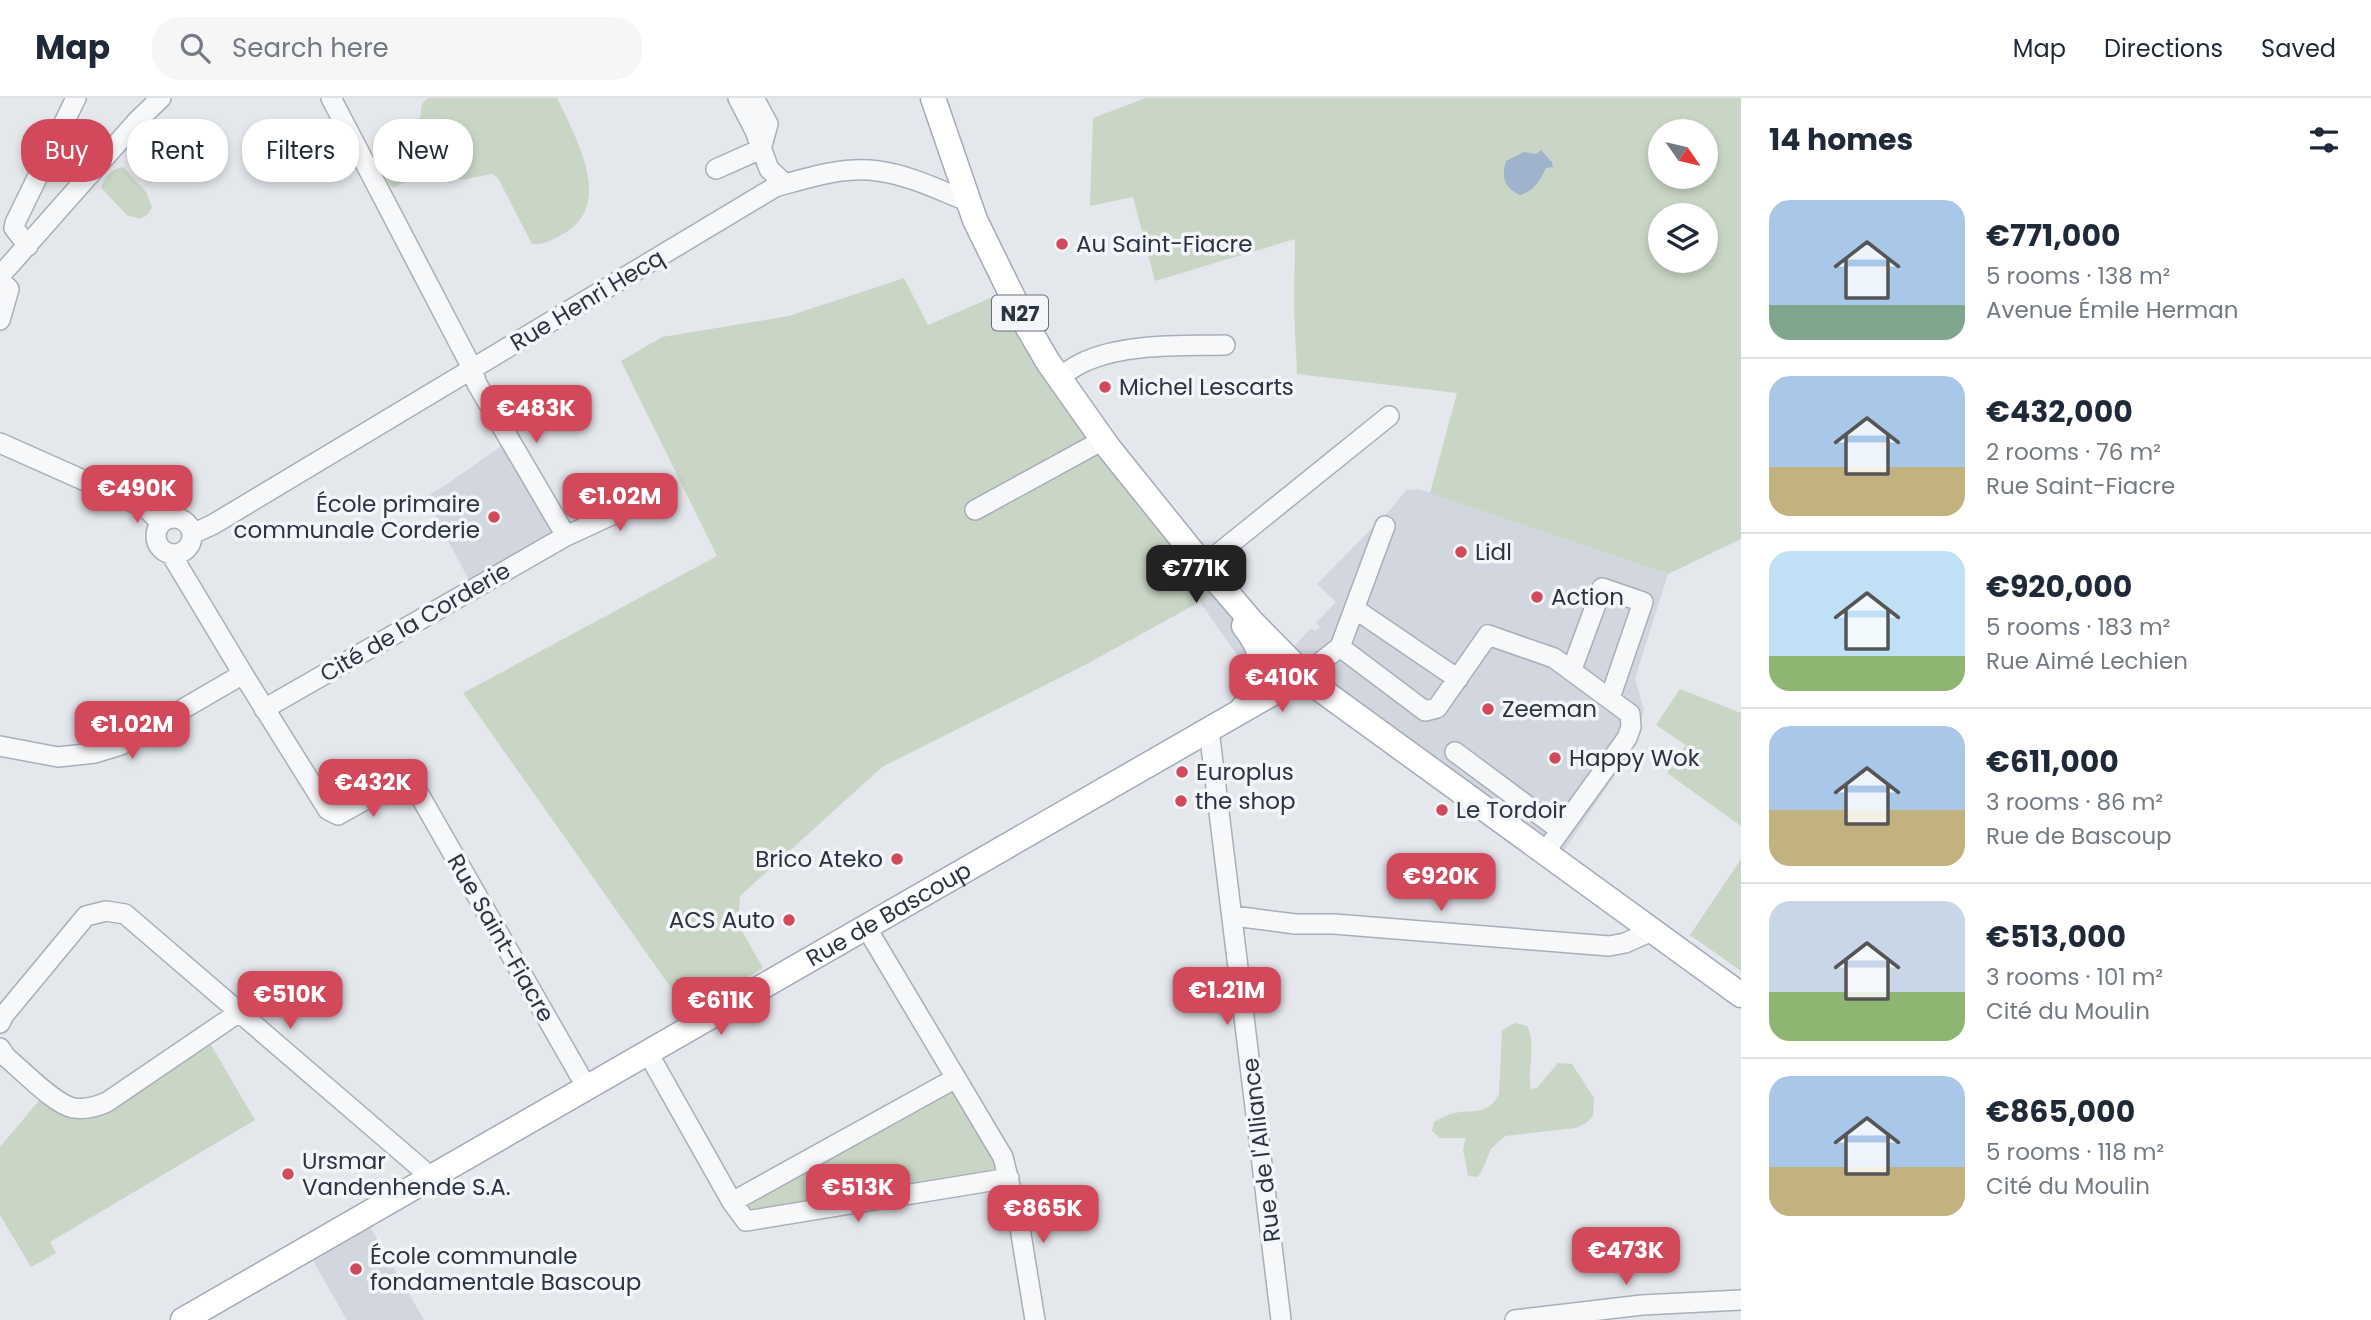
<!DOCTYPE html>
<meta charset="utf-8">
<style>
:root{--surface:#fff;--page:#f6f6f7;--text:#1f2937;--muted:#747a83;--line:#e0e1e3;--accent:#d1495b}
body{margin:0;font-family:Poppins,sans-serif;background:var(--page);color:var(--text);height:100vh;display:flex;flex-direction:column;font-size:26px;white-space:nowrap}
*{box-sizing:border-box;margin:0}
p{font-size:23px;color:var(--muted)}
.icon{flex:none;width:38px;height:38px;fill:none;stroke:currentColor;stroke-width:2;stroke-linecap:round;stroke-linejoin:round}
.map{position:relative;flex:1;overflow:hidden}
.details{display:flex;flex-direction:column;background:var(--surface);width:630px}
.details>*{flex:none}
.guide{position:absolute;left:21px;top:21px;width:665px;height:63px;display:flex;gap:14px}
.needle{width:46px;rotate:124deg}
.buttons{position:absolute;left:1648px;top:21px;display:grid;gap:14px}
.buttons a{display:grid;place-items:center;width:70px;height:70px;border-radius:50%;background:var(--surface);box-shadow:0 4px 10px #0003;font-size:35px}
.price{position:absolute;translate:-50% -60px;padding:0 16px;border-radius:14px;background:var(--accent);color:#fff;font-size:23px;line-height:46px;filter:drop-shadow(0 2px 4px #0008)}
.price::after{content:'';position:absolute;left:50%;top:42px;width:21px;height:16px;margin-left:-10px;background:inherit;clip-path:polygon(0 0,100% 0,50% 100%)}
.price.active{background:#222;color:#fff}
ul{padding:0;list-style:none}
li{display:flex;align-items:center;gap:21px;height:175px;padding:0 28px}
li+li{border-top:2px solid var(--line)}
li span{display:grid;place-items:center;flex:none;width:196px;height:140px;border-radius:21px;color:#555}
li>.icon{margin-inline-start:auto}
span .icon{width:84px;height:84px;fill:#fffc;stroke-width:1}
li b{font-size:30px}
h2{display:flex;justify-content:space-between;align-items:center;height:84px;padding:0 28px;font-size:30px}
.pill{padding:0 24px;border-radius:28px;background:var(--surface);box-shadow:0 4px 10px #0003;font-size:24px;line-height:63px}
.pill.active{background:var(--accent);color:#fff}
header{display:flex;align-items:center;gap:42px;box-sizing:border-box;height:98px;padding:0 35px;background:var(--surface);border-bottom:2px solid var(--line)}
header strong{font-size:33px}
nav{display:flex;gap:38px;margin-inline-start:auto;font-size:24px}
.search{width:490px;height:63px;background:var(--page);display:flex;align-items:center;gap:18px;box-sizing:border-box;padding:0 24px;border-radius:28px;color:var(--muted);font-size:26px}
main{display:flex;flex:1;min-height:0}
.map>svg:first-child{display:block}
</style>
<header>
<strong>Map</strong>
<div class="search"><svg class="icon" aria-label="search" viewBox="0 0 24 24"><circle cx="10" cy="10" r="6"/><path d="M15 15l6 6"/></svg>Search here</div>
<nav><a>Map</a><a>Directions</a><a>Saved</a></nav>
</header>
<main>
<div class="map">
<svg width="1741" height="1222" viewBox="0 0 1741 1222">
<rect width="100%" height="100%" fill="#e4e7ec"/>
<path fill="#d2d6de" d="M510 342 566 438 474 491 424 399 446 387Z
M1419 391 1668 476 1635 580 1644 612 1632 652 1557 763 1285 558 1311 530 1315 533 1320 529 1316 525 1336 504 1317 486 1391 411 1406 392Z
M1216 495 1259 551 1245 595 1246 570 1200 504Z
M364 1118 424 1222H347L312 1161Z"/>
<path fill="#c9d6c5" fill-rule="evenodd" d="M428 0H557C576 40 615 107 563 136 552 142 545 147 532 146L498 80 492 76 461 82 454 78 447 63 393 90 390 88 372 47 374 41 405 30 420 20 422 6Z
M1146 0H1741V441L1668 476 1430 395 1457 295 1297 276 1294 210 1295 141 1155 183 1133 99 1090 108 1093 20ZM1661 33H1706V79H1661ZM1661 117H1706V163H1661Z
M123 69 146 94 152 109 148 116 140 121 127 117 101 90C105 79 111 71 123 69Z
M904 180 928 227 1009 192 1216 495 1085 567 882 669 740 798 738 826 763 870 688 914 463 595 717 458 621 263 662 239 789 218Z
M1680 591 1741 615V728L1667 675 1686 647 1656 627Z
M1741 761V873L1690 837Z
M1515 925 1527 928C1537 946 1527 970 1531 991L1537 990 1558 965 1572 966 1594 1000 1593 1018 1586 1025 1576 1030 1505 1038 1491 1051 1481 1075 1477 1079 1468 1078 1463 1051 1466 1040H1440L1432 1033 1434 1024C1439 1021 1445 1018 1450 1016 1470 1010 1487 1020 1499 996L1502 932Z
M205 937 255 1022 50 1144 56 1155 31 1169 0 1117V1049L47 993 86 1011Z
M956 980 1009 1080 756 1123 732 1104Z"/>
<path fill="#9fb4cc" d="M1541 52 1552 64 1553 69 1546 70C1539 84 1534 93 1520 97 1504 90 1501 79 1506 63L1524 54 1536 56Z"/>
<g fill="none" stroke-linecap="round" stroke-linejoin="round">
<defs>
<path id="minor" d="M331 0 472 270 477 286 566 438
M738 0 755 33 769 71 785 86
M754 0 768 26 761 51
M716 71 761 51
M28 148 14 130 15 125 76 0
M0 178 137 23 161 0
M0 182 9 191 0 222
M1058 280C1067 274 1076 267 1086 263 1127 245 1182 248 1225 247
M0 345 146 410 161 425
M975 412 1103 342
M156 438a18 18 0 1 1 36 0a18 18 0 1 1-36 0Z
M192 436 212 427 775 89C807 80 844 68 878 73 909 77 939 92 967 103
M171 456 243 576 328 712 338 717 399 683 407 685 416 691 587 990
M1204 467 1389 318
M1355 511 1458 581
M1340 549 1425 613 1437 610 1488 537 1554 560 1630 616 1631 629 1627 640 1545 754
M1572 571 1602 490 1643 504 1610 600
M1304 577 1340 549 1385 428
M264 611 566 438 631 408 648 392
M1209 632 1281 1222
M0 648 58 659 95 655 121 647 243 576
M1455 654 1560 732
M1234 818 1295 826H1334L1609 848 1625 845 1652 833
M866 829 1003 1059 1019 1124 1035 1222
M0 925 4 917 86 818 106 813 125 816 431 1079
M0 950 6 959C22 972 54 1006 73 1010 85 1012 96 1009 107 1004L238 915
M648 955 732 1104 746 1123 1009 1080
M732 1104 956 980
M1515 1222 1642 1207 1741 1202"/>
<g id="major">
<path d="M933 0 975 122 1027 228 1048 264 1108 349 1194 456 1252 524 1313 586 1741 897"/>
<path d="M1242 611C1268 584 1267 556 1244 528"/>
<path id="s1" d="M183 1222 1304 577"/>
</g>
</defs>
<use href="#minor" stroke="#a9aeb7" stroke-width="22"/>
<use href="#major" stroke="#a3abb8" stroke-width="27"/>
<use href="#minor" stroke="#f7f8fa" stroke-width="19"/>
<use href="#major" stroke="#fff" stroke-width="24"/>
</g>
<g fill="#d1495b" stroke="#f4f6f9" stroke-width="2.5">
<circle cx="1062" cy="146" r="7"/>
<circle cx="1105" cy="289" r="7"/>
<circle cx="494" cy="419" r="7"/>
<circle cx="1461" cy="454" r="7"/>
<circle cx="1537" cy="499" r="7"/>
<circle cx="1488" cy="611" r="7"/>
<circle cx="1555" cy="660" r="7"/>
<circle cx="1182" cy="674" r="7"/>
<circle cx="1181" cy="703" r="7"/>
<circle cx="1442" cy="712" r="7"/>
<circle cx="897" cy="761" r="7"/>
<circle cx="789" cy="822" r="7"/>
<circle cx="288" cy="1076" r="7"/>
<circle cx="356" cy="1171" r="7"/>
</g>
<g text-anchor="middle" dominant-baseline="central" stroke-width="7" stroke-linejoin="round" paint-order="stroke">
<rect fill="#f4f6f9" stroke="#676e7b" stroke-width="2" x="992" y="197.5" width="56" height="35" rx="5"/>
<g font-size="21" font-weight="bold" fill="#2b3445">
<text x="1020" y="215">N27</text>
</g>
<g font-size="23" fill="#2b3445" stroke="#f4f6f9" text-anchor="start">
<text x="1076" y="146">Au Saint-Fiacre</text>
<text x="1119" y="289">Michel Lescarts</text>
<text x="480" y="406" text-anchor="end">École primaire<tspan x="480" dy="26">communale Corderie</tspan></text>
<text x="1475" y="454">Lidl</text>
<text x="1551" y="499">Action</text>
<text x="1502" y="611">Zeeman</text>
<text x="1569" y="660">Happy Wok</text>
<text x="1196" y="674">Europlus</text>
<text x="1195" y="703">the shop</text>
<text x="1456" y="712">Le Tordoir</text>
<text x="883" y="761" text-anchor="end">Brico Ateko</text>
<text x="775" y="822" text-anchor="end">ACS Auto</text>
<text x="302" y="1063">Ursmar<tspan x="302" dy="26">Vandenhende S.A.</tspan></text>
<text x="370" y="1158">École communale<tspan x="370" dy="26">fondamentale Bascoup</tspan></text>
</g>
<g font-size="23" fill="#2b3445" stroke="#f4f6f9">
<text transform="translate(587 202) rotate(-31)">Rue Henri Hecq</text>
<text transform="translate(415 524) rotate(-30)">Cité de la Corderie</text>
<text stroke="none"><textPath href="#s1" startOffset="814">Rue de Bascoup</textPath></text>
<text transform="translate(501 840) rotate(60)">Rue Saint-Fiacre</text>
<text transform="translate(1261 1052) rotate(-97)">Rue de l'Alliance</text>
</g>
</g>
</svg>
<div class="buttons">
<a><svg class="needle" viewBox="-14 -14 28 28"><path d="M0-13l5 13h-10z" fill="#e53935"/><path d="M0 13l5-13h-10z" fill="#747a83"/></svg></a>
<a><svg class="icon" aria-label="layers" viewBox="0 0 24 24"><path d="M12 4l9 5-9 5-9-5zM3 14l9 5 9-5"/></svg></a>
</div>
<b class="price" style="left:536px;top:347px">€483K</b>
<b class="price" style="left:137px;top:427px">€490K</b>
<b class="price" style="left:620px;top:435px">€1.02M</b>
<b class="price active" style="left:1196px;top:507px">€771K</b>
<b class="price" style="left:1282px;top:616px">€410K</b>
<b class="price" style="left:132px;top:663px">€1.02M</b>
<b class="price" style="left:373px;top:721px">€432K</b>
<b class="price" style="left:1441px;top:815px">€920K</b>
<b class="price" style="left:1227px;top:929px">€1.21M</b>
<b class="price" style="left:290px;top:933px">€510K</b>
<b class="price" style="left:721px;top:939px">€611K</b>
<b class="price" style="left:858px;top:1126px">€513K</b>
<b class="price" style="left:1043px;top:1147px">€865K</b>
<b class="price" style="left:1626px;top:1189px">€473K</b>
<div class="guide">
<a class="pill active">Buy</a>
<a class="pill">Rent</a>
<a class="pill">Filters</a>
<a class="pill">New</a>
</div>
</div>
<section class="details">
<h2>14 homes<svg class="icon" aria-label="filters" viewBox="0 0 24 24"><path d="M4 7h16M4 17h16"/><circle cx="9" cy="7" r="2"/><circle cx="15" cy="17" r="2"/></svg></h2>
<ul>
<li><span style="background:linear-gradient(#a9c7e8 75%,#7fa58c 0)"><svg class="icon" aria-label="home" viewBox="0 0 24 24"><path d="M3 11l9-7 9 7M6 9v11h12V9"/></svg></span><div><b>€771,000</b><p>5 rooms · 138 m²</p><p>Avenue Émile Herman</p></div></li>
<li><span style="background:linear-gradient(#a9c7e8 65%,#c2b280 0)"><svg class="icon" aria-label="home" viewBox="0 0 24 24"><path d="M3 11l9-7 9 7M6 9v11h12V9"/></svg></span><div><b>€432,000</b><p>2 rooms · 76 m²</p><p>Rue Saint-Fiacre</p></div></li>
<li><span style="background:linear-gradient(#bfe0f5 75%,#8fb573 0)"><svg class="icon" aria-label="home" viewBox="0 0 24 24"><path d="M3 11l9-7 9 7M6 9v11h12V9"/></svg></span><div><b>€920,000</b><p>5 rooms · 183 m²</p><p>Rue Aimé Lechien</p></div></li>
<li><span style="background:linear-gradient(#a9c7e8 60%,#c2b280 0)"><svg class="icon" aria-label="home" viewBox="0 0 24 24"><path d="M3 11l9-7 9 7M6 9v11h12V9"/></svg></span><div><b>€611,000</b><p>3 rooms · 86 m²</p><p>Rue de Bascoup</p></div></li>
<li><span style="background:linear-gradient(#c9d6e8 65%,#8fb573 0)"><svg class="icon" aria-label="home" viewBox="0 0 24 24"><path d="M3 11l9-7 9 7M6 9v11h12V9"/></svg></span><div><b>€513,000</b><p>3 rooms · 101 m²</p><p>Cité du Moulin</p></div></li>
<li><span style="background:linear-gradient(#a9c7e8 65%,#c2b280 0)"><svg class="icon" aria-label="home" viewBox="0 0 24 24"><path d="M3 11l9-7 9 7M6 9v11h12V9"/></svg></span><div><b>€865,000</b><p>5 rooms · 118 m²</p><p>Cité du Moulin</p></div></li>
</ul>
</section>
</main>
